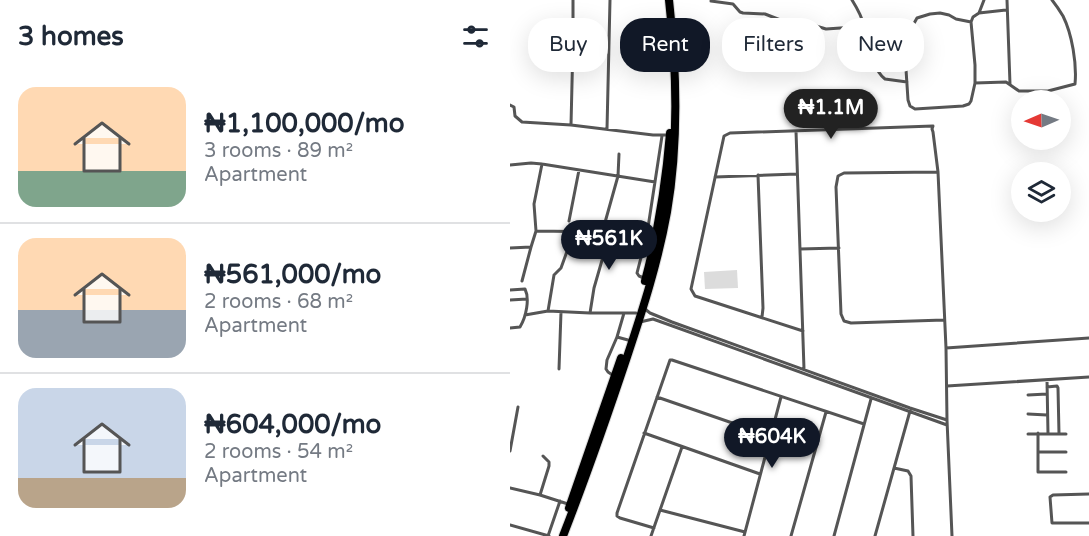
<!DOCTYPE html>
<meta charset="utf-8">
<style>
:root{--surface:#fff;--page:#f2f2f3;--text:#1f2937;--muted:#747a83;--line:#e0e1e3;--accent:#111827}
body{margin:0;font-family:"Varela Round",sans-serif;background:var(--page);color:var(--text);height:100vh;display:flex;flex-direction:column;font-size:22px;white-space:nowrap}
*{box-sizing:border-box;margin:0}
p{font-size:20px;color:var(--muted)}
.icon{flex:none;width:33px;height:33px;fill:none;stroke:currentColor;stroke-width:2;stroke-linecap:round;stroke-linejoin:round}
.map{position:relative;flex:1;overflow:hidden}
.drawer{display:flex;flex-direction:column;background:var(--surface);width:510px}
.drawer>*{flex:none}
.banner{position:absolute;left:18px;top:18px;width:471px;height:54px;display:flex;gap:12px}
.needle{width:39px;rotate:268deg}
.fabs{position:absolute;left:501px;top:90px;display:grid;gap:12px}
.fabs a{display:grid;place-items:center;width:60px;height:60px;border-radius:50%;background:var(--surface);box-shadow:0 6px 24px #0002;font-size:30px}
.price{position:absolute;translate:-50% -51px;padding:0 14px;border-radius:21px;background:var(--accent);color:#fff;font-size:20px;line-height:39px;filter:drop-shadow(0 2px 3px #0008)}
.price::after{content:'';position:absolute;left:50%;top:36px;width:18px;height:14px;margin-left:-9px;background:inherit;clip-path:polygon(0 0,100% 0,50% 100%)}
.price.active{background:#222;color:#fff}
ul{padding:0;list-style:none}
li{display:flex;align-items:center;gap:18px;height:150px;padding:0 18px}
li+li{border-top:2px solid var(--line)}
li span{display:grid;place-items:center;flex:none;width:168px;height:120px;border-radius:18px;color:#555}
li>.icon{margin-inline-start:auto}
span .icon{width:72px;height:72px;fill:#fffc;stroke-width:1}
li b{font-size:26px}
h2{display:flex;justify-content:space-between;align-items:center;height:72px;padding:0 18px;font-size:26px}
.pill{padding:0 21px;border-radius:24px;background:var(--surface);box-shadow:0 6px 24px #0002;font-size:21px;line-height:54px}
.pill.active{background:var(--accent);color:#fff}
main{display:flex;flex:1;min-height:0}
.map>svg:first-child{display:block}
</style>
<main>
<section class="drawer">
<h2>3 homes<svg class="icon" aria-label="filters" viewBox="0 0 24 24"><path d="M4 7h16M4 17h16"/><circle cx="9" cy="7" r="2"/><circle cx="15" cy="17" r="2"/></svg></h2>
<ul>
<li><span style="background:linear-gradient(#ffd9b3 70%,#7fa58c 0)"><svg class="icon" aria-label="home" viewBox="0 0 24 24"><path d="M3 11l9-7 9 7M6 9v11h12V9"/></svg></span><div><b>₦1,100,000/mo</b><p>3 rooms · 89 m²</p><p>Apartment</p></div></li>
<li><span style="background:linear-gradient(#ffd9b3 60%,#9aa5b1 0)"><svg class="icon" aria-label="home" viewBox="0 0 24 24"><path d="M3 11l9-7 9 7M6 9v11h12V9"/></svg></span><div><b>₦561,000/mo</b><p>2 rooms · 68 m²</p><p>Apartment</p></div></li>
<li><span style="background:linear-gradient(#c9d6e8 75%,#b9a48a 0)"><svg class="icon" aria-label="home" viewBox="0 0 24 24"><path d="M3 11l9-7 9 7M6 9v11h12V9"/></svg></span><div><b>₦604,000/mo</b><p>2 rooms · 54 m²</p><p>Apartment</p></div></li>
</ul>
</section>
<div class="map">
<svg width="579" height="536" viewBox="0 0 579 536">
<rect width="100%" height="100%" fill="#fff"/>
<path fill="#dcdcdc" d="M227 270 228 288 195 289 194 272Z"/>
<g fill="none" stroke-linecap="round" stroke-linejoin="round">
<defs>
<path id="highway" d="M135 281C148 232 156 183 160 133
M59 508 111 358
M53 536C76 477 97 417 117 357 133 309 148 262 157 212 169 142 167 71 159 0"/>
</defs>
<use href="#highway" stroke="#dbdbdb" stroke-width="10"/>
<path stroke="#555" stroke-width="3" d="M342 0C347 8 352 17 354 26 358 41 362 69 375 79L397 82
M497 0 500 84
M201 1 223 4 230 12 233 13 255 14 273 21 296 23 316 29 345 27 354 24 396 30 402 27 407 18 420 14 430 13 439 15 446 19 461 22
M469 13 474 0
M396 30 394 33V39L398 100 400 106 405 109 453 106 459 104 461 101 465 83V65L461 22 463 17 469 13 496 10
M26 35C42 45 43 50 63 51
M465 83 496 82 509 91H538L565 84C567 64 562 34 553 16 550 11 546 5 542 0
M0 105 4 107 5 116 12 122 61 125 143 135H158
M61 125 63 42V0
M97 129 100 0
M286 131 294 369
M0 165 21 163 32 164 145 182
M428 172 334 173 328 176 326 187 331 314 334 321 341 323 434 320
M248 175 253 308 252 317
M205 177 287 174
M59 221 69 170
M26 231 97 232
M0 248 21 247 26 231 24 204 32 164
M290 249 329 248
M134 278 129 276 127 273 137 234 152 136
M12 281 21 247
M0 290 15 289C20 299 16 317 10 327L0 328
M0 300 17 299
M135 309 140 313 162 322 400 408 437 420
M38 311 44 275 51 268 64 232
M80 313 84 288 99 236 94 226 108 176 109 154
M15 315 38 311 80 313H126
M130 322 143 319 437 425
M293 331 185 296 181 289 214 136 220 133 423 126 422 129 423 132 428 172 436 348 437 420 442 536
M107 337 118 340
M436 348 579 338
M49 369 51 312
M104 376 98 372 96 369 97 360 107 337 114 313
M437 386 579 377
M537 387 547 386 548 388 549 434
M518 395 537 394
M147 397 260 436
M518 414 537 415
M134 433 250 474
M528 433V472H556
M518 434H538L537 380
M538 434H556
M0 451 8 407
M528 452H556
M384 468 398 471 401 476 403 536
M0 488 30 495 58 504
M579 494 543 495 540 497 542 523H579
M30 495 39 466V462L33 456
M150 510 235 532
M0 525 39 536
M144 528 110 518 107 516V513L160 360H162L354 424
M38 536 50 501
M141 536 172 447
M234 536 271 397
M281 536 316 412
M324 536 361 399
M365 536 400 411"/>
<use href="#highway" stroke="#000" stroke-width="8"/>
</g>
</svg>
<div class="fabs">
<a><svg class="needle" viewBox="-14 -14 28 28"><path d="M0-13l5 13h-10z" fill="#e53935"/><path d="M0 13l5-13h-10z" fill="#747a83"/></svg></a>
<a><svg class="icon" aria-label="layers" viewBox="0 0 24 24"><path d="M12 4l9 5-9 5-9-5zM3 14l9 5 9-5"/></svg></a>
</div>
<b class="price active" style="left:321px;top:140px">₦1.1M</b>
<b class="price" style="left:99px;top:271px">₦561K</b>
<b class="price" style="left:262px;top:469px">₦604K</b>
<div class="banner">
<a class="pill">Buy</a>
<a class="pill active">Rent</a>
<a class="pill">Filters</a>
<a class="pill">New</a>
</div>
</div>
</main>
